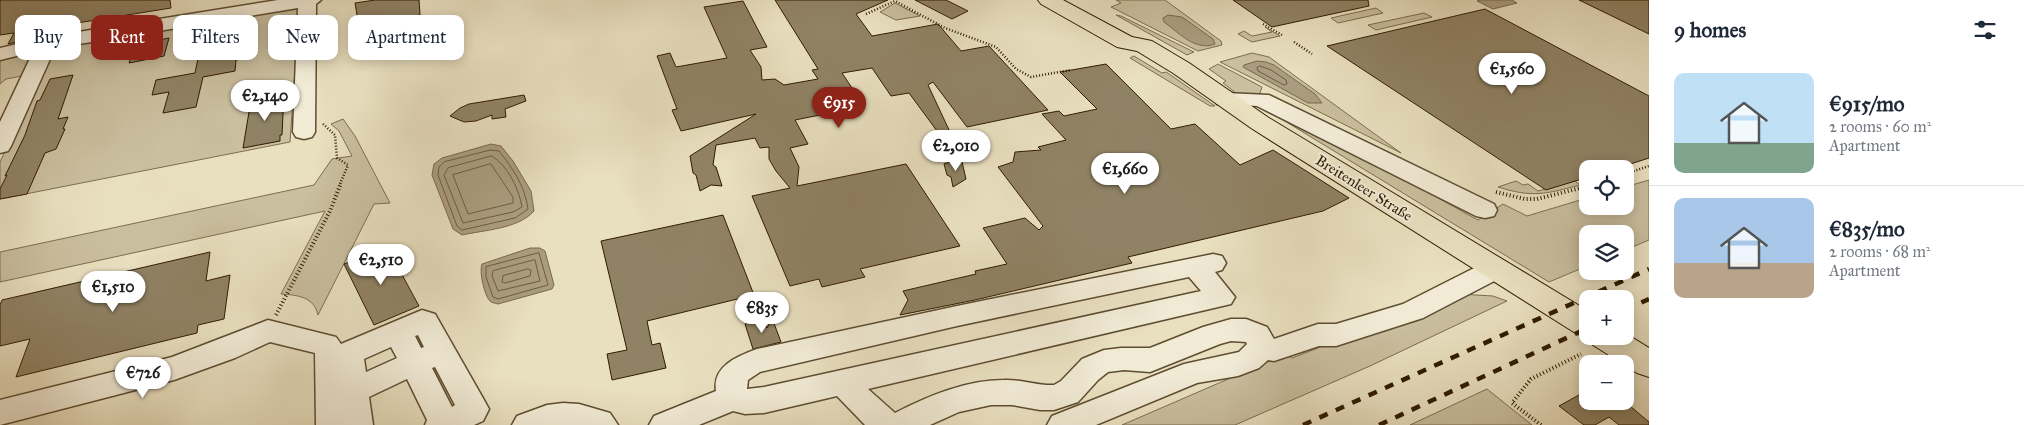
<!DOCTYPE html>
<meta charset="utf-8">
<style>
:root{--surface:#fff;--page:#f6f6f7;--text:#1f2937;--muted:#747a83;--line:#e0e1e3;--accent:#8f2418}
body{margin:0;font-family:"IM FELL Great Primer",serif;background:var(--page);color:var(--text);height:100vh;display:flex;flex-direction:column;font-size:19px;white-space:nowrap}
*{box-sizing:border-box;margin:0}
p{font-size:16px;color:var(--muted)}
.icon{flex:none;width:28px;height:28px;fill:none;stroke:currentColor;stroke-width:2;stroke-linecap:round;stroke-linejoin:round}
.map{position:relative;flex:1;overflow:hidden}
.side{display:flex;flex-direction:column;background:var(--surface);width:375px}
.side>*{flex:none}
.hud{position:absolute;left:15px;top:15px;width:475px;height:45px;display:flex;gap:10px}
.fabs{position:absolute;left:1579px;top:160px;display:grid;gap:10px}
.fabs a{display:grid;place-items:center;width:55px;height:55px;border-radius:10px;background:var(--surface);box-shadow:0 2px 12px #0003;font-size:25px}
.price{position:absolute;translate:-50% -42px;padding:0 11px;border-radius:18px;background:#fff;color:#222;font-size:16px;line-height:32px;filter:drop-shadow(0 1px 2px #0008)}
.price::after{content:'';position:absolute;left:50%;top:30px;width:15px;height:11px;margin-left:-8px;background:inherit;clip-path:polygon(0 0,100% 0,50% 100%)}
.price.selected{background:var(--accent);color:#fff}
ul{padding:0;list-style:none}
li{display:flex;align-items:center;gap:15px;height:125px;padding:0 25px}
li+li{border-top:1px solid var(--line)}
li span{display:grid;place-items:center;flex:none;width:140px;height:100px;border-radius:10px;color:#555}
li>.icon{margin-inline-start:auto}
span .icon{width:60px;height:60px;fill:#fffc;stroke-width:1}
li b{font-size:21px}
h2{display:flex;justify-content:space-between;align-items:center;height:60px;padding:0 25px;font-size:21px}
.chip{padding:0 18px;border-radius:10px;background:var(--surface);box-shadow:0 2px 12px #0003;font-size:18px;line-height:45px}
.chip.selected{background:var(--accent);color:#fff}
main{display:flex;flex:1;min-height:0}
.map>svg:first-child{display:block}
</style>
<main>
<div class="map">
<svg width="1649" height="425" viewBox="0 0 1649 425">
<rect width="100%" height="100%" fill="#e9e0c0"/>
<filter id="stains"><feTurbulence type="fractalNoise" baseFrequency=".004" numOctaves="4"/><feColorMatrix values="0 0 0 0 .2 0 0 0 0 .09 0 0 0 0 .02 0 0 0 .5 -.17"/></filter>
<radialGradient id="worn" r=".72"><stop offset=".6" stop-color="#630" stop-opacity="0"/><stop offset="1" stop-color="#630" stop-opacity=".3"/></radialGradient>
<path fill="#cabf9f" stroke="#7d6e50" d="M1116 0H1165L1221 41 1222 45 1198 51 1111 7 1121 3Z
M895 3 920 16 896 20 880 12Z
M1376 8 1383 13 1338 23 1331 18Z
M294 9 299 10 290 142 0 199V162L53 50 57 48 138 34 137 39 157 36 159 31Z
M1424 13 1432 17 1376 30 1368 25Z
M1116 15 1121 16 1194 52 1187 55Z
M1265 27 1280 36 1252 42 1238 34 1244 31 1252 36 1272 32Z
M1252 53 1269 57 1401 153 1220 62Z
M23 54 31 55 22 76 6 79 0 84V57Z
M1134 56 1162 73 1166 72 1172 76 1215 106H1210L1130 58Z
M1218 64 1262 87 1259 96 1236 93 1223 83 1226 81 1209 69Z
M1265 109 1279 110 1478 220 1503 204 1527 216 1587 198 1588 206H1625V187L1649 180V240L1625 250V234H1588L1587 266 1549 282Z
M343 119 355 136 390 203 374 204 318 315C314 297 298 295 281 294L325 211 0 282V252L314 185 332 159 352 156 339 131 331 124Z
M1516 181 1523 185 1528 184 1538 191 1575 181 1580 185C1545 194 1533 198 1498 187Z
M1458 294 1493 296 1507 301 1370 366 1235 425H1122L1286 354 1292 358Z
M1487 389 1532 425H1410Z"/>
<path fill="#aa9d7f" stroke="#79694c" d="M1481 0H1512L1517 3 1493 9 1477 1Z
M1168 15 1182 17 1213 39 1215 44C1196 52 1178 32 1164 22L1163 18Z
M1257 61 1266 62 1274 65 1315 94 1322 103H1308L1243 67 1244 65Z
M491 144 501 146 513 161 531 191 534 211C518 229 484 230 462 235L453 229 432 175 434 164 442 158Z
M530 248H540L545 251 554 285 552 289 498 304C495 303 492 303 490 301 484 295 479 271 482 264Z"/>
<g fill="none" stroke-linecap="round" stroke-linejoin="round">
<path stroke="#6d5c40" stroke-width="1" d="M1260 66 1271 70 1286 80 1287 84 1284 85 1258 71 1257 68Z
M491 150 499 151C513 169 525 186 528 209L515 218 462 230 457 226 438 175 439 167 444 162Z
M492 156C508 166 519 189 522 207L513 212 463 223 444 175 448 168Z
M491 164 513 197V203L468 214 453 175Z
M539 253 548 285 498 299 493 297 486 277V267Z
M535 260 540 281 498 291 492 276 493 271Z
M528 269 531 270 530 276 505 283 502 282 503 276Z"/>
</g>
<path fill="#908264" stroke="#301c00" d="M0 0H170L171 8 52 27 48 35 8 44 14 33 0 35Z
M375 0H419L420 15 367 24V19L358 21 355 3Z
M775 0H888L856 14 872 36 938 24 961 51 989 46 1048 110 967 127 933 82 928 85 957 147 951 150 909 93 891 96 872 68 842 73 860 100 835 104 840 111 795 120 808 144 790 148 799 167 797 186 906 164 960 246 860 269 865 277 822 287 819 279 790 286 752 196 790 188 776 171 769 159V147L760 148 755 138 716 145 713 165 716 167 722 186 711 185 700 191 696 175 693 173 690 156 756 114 681 131 672 110 677 109 657 56 670 53 676 67 727 58 704 7 743 1 767 47 750 50 761 67 762 80 775 79 784 85 818 79 812 70 818 69Z
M915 0H946L968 11 952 19Z
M1233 0H1368L1369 6 1272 27Z
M1579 0H1649V34Z
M1485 9 1649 96V158L1615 169H1588V177L1546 190 1327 46Z
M253 24 247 58 236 60 235 71 203 77 196 107 163 113 169 92 152 95 156 80 195 73 199 54 216 51 220 30Z
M169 38 164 56 129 63 135 45Z
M1106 64 1171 129 1195 124 1240 165 1273 150 1349 198 1323 211 1128 257 1132 263 975 300 900 315 908 300 903 291 976 274 975 271 1007 264 983 228 1025 218 1039 230 1043 226 998 167 1013 162 1015 152 1041 150 1038 147 1066 140 1042 114 1059 111 1064 116 1097 109 1060 72Z
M73 75 58 119 68 117 63 129H65L56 149 45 153 27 194 0 199V189L7 175 5 176 25 135 37 101 40 100 50 79Z
M284 94 282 135H280V141L243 148 249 112 258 110 259 99Z
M524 95 526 101 505 109 506 117 492 119V115L476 121 464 122 450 116 460 108 469 104Z
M955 160 962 162 966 179 953 187 951 177 947 175 944 164Z
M723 215 754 295 647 321 652 345 660 343 666 368 612 380 607 354 627 350 601 241Z
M387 247 419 306 374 325 344 264Z
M210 252 206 281 230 275 224 319 198 325 197 333 16 377 30 339 0 346V305L2 300Z
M772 318 781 342 753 349 745 324 764 320 767 328Z
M1588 390V401H1624L1649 422V425H1619L1609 417 1595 425H1584L1559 406Z"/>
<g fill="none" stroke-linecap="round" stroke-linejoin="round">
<defs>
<path id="minor" d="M278 0H321L316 4 315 132 312 137 304 139 296 137 293 132 298 8 55 48 11 146 8 151 0 153V122L33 52 0 60V48L47 37Z
M1225 93 1269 95 1494 204 1497 210 1494 216 1485 218 1476 216 1257 106 1217 104 1214 99 1217 94Z
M1213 254 1222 256 1226 263 1222 270 1215 272 1235 297 1231 304 868 389 895 413C928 396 966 380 1004 380 1021 379 1037 386 1054 385L1061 381 1082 359 1104 350 1121 348H1150L1203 327 1231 319H1246L1267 327 1274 339 1318 324H1336L1403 304 1486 262 1495 260 1504 262 1508 269 1504 276 1423 318 1336 346H1319L1274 361 1268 360 1259 368 1238 376 1197 383 1096 425H1047L1052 416 1184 364 1239 352 1247 344 1246 342 1231 341 1220 344 1150 372 1124 370 1108 372 1098 380 1078 402 1054 410H1040L1012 405H991L959 412 930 425H865L837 396 764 413 745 414 733 411 699 425H649L654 416 716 391C712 366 738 356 757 349L957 306ZM1189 277 1201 291 764 387 747 389 748 380 760 372 957 326Z
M422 310 435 314 484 400 489 409 483 421 474 425H425L427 420 407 379 369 397 373 425H316L315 353 270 342 235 358 174 380 0 425V400L172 357 268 320 336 337 341 344ZM418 335 424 347 421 348 415 336ZM391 347 397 358 366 372 364 359ZM435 367 455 405 452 407 432 368Z
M563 403 579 404 610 413 618 425H512L517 416 547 405Z"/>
<path id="major" d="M1038 0H1063L1132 37 1152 41 1189 63 1269 118 1588 311V336H1625V333L1649 348V377L1637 373 1593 345 1589 337 1577 334 1251 128 1173 73 1137 51 1117 47 1041 4Z"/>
</defs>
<use href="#minor" stroke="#5e4d30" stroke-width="3"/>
<use href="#major" stroke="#301c00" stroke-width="2"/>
<path stroke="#301c00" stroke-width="2.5" stroke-dasharray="1 2" stroke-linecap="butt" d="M866 14 895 1 945 28 996 47 1016 69 1031 77 1071 70
M1263 24 1282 35
M1294 42 1312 54
M323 124 335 135 337 158 348 165 340 184
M1625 174 1649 166"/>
<path stroke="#301c00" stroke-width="4" stroke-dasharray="1 2.5" stroke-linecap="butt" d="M1496 192 1525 199H1537L1588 186
M276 315 330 211 341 183
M1541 425 1512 403 1531 379 1581 354"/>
<use href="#minor" fill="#f1ebd6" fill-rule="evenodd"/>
<use href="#major" fill="#e9e0c0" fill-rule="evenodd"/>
<path stroke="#301c00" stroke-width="4.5" stroke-dasharray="9 9" stroke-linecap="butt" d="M1625 310 1649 299
M1303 425 1649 269
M1379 425 1588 328"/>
</g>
<g text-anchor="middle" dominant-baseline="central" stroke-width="4" stroke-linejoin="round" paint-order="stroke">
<g font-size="15" fill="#301c00" stroke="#f1ebd6">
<text transform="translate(1364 188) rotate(32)">Breitenleer Straße</text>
</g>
</g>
<rect width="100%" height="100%" filter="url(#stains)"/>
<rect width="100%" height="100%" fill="url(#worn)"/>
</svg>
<div class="fabs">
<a><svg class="icon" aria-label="locate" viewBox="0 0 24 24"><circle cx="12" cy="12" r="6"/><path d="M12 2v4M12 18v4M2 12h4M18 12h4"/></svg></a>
<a><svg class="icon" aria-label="layers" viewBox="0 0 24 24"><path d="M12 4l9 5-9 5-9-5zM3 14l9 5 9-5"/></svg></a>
<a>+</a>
<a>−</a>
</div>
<b class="price" style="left:1512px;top:95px">€1,560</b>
<b class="price" style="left:265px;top:122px">€2,140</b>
<b class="price selected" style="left:839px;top:129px">€915</b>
<b class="price" style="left:956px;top:172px">€2,010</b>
<b class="price" style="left:1125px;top:195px">€1,660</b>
<b class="price" style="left:381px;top:286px">€2,510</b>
<b class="price" style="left:113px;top:313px">€1,510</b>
<b class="price" style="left:762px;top:334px">€835</b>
<b class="price" style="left:143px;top:399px">€726</b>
<div class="hud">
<a class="chip">Buy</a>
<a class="chip selected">Rent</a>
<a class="chip">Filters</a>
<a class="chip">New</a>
<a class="chip">Apartment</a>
</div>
</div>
<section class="side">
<h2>9 homes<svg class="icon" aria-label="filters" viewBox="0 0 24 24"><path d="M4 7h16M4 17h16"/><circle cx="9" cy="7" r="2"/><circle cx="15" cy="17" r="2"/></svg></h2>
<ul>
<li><span style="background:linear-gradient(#bfe0f5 70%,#7fa58c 0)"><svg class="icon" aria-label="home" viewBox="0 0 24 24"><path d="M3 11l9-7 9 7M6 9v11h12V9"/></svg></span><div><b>€915/mo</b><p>2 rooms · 60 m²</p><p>Apartment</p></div></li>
<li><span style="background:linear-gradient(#a9c7e8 65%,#b9a48a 0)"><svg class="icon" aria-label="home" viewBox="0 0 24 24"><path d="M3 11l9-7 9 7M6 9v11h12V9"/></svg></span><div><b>€835/mo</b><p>2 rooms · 68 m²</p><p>Apartment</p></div></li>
</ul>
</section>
</main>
